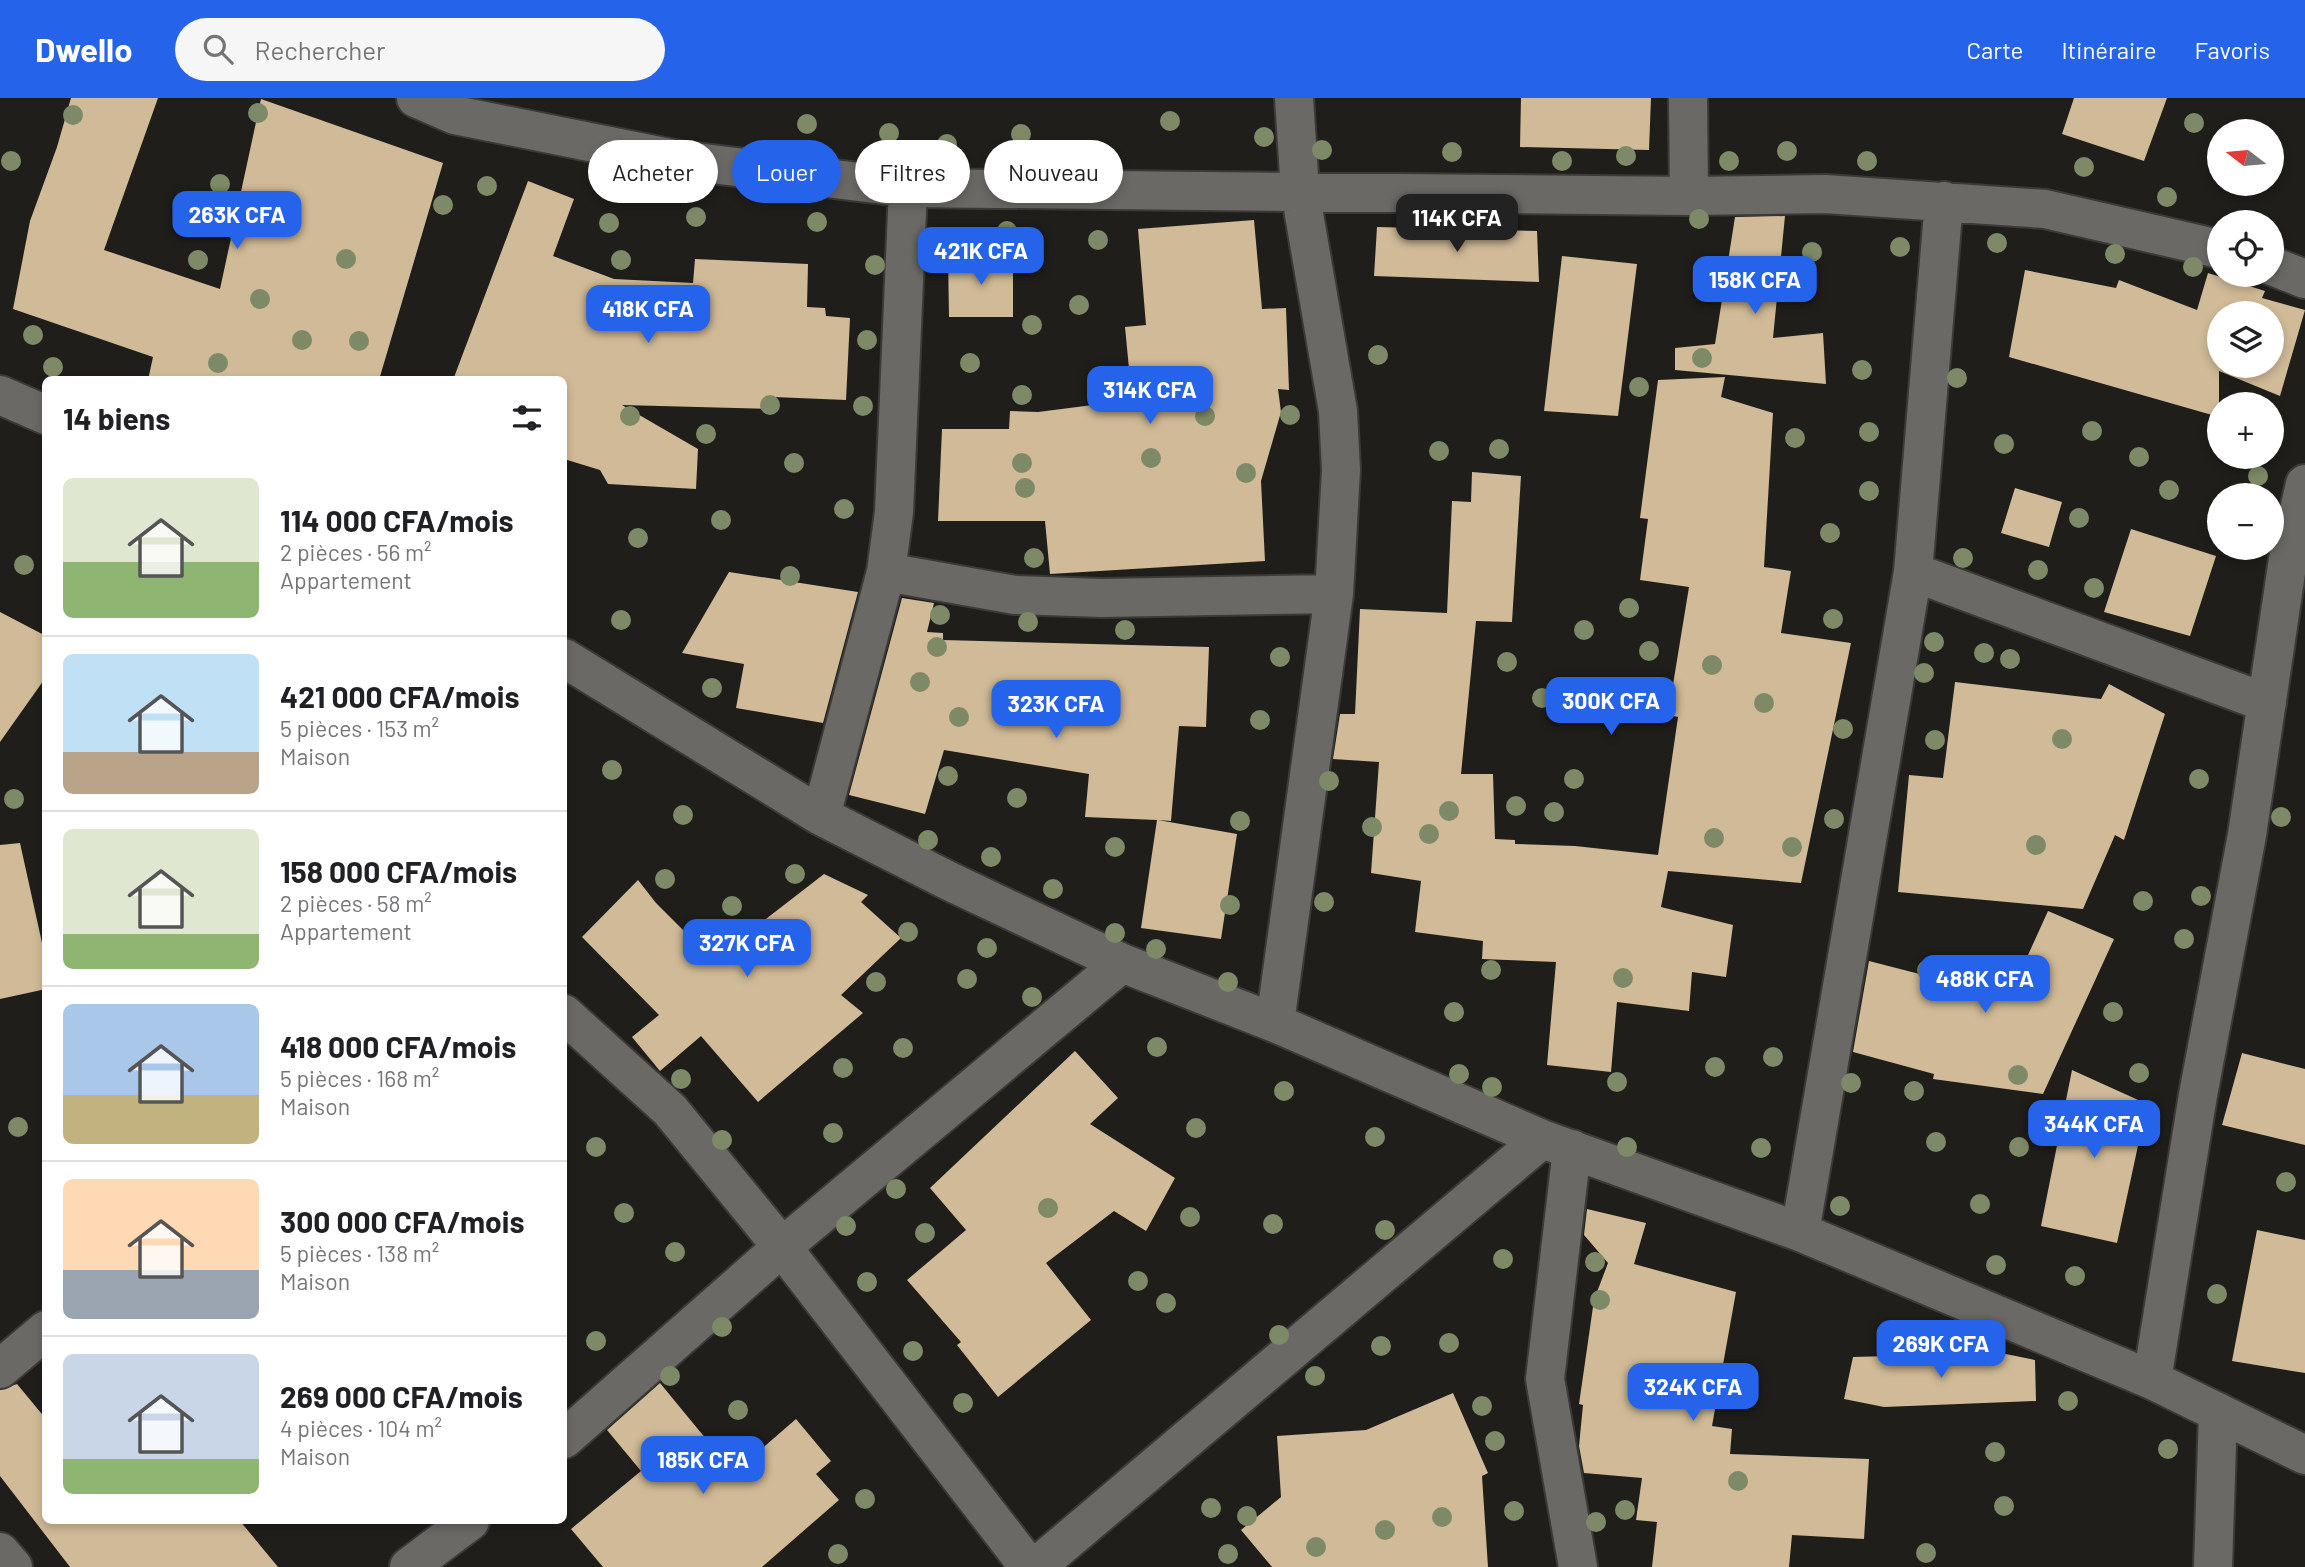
<!DOCTYPE html>
<html lang="fr">
<meta charset="utf-8">
<style>
:root{--surface:#fff;--page:#f6f6f6;--text:#202124;--muted:#757577;--line:#e0e0e0;--accent:#2563eb}
body{margin:0;font-family:Barlow,sans-serif;background:var(--page);color:var(--text);height:100vh;display:flex;flex-direction:column;font-size:26px;white-space:nowrap}
*{box-sizing:border-box;margin:0}
p{font-size:23px;color:var(--muted)}
.icon{flex:none;width:38px;height:38px;fill:none;stroke:currentColor;stroke-width:2;stroke-linecap:round;stroke-linejoin:round}
.map{position:relative;flex:1;overflow:hidden}
.drawer{position:absolute;left:42px;top:278px;width:525px;height:1148px;display:flex;flex-direction:column;background:var(--surface);border-radius:10px;box-shadow:0 4px 10px #0003}
.drawer>*{flex:none}
.guide{position:absolute;left:588px;top:42px;width:665px;height:63px;display:flex;gap:14px}
.needle{width:46px;rotate:286deg}
.controls{position:absolute;left:2207px;top:21px;display:grid;gap:14px}
.controls a{display:grid;place-items:center;width:77px;height:77px;border-radius:50%;background:var(--surface);box-shadow:0 4px 10px #0003;font-size:35px}
.price{position:absolute;translate:-50% -60px;padding:0 16px;border-radius:14px;background:var(--accent);color:#fff;font-size:23px;line-height:46px;filter:drop-shadow(0 2px 4px #0008)}
.price::after{content:'';position:absolute;left:50%;top:42px;width:21px;height:16px;margin-left:-10px;background:inherit;clip-path:polygon(0 0,100% 0,50% 100%)}
.price.active{background:#222;color:#fff}
ul{padding:0;list-style:none}
li{display:flex;align-items:center;gap:21px;height:175px;padding:0 21px}
li+li{border-top:2px solid var(--line)}
li span{display:grid;place-items:center;flex:none;width:196px;height:140px;border-radius:10px;color:#555}
li>.icon{margin-inline-start:auto}
span .icon{width:84px;height:84px;fill:#fffc;stroke-width:1}
li b{font-size:30px}
h2{display:flex;justify-content:space-between;align-items:center;height:84px;padding:0 21px;font-size:30px}
.pill{padding:0 24px;border-radius:32px;background:var(--surface);box-shadow:0 4px 10px #0003;font-size:24px;line-height:63px}
.pill.active{background:var(--accent);color:#fff}
header{display:flex;align-items:center;gap:42px;box-sizing:border-box;height:98px;padding:0 35px;background:var(--accent);color:#fff}
header strong{font-size:33px}
nav{display:flex;gap:38px;margin-inline-start:auto;font-size:24px}
.search{width:490px;height:63px;background:var(--page);display:flex;align-items:center;gap:18px;box-sizing:border-box;padding:0 24px;border-radius:38px;color:var(--muted);font-size:26px}
.map>svg:first-child{display:block}
</style>
<header>
<strong>Dwello</strong>
<div class="search"><svg class="icon" aria-label="search" viewBox="0 0 24 24"><circle cx="10" cy="10" r="6"/><path d="M15 15l6 6"/></svg>Rechercher</div>
<nav><a>Carte</a><a>Itinéraire</a><a>Favoris</a></nav>
</header>
<div class="map">
<svg width="2305" height="1469" viewBox="0 0 2305 1469">
<rect width="100%" height="100%" fill="#1f1e1b"/>
<path fill="#d0ba97" fill-rule="evenodd" d="M71 0H158L104 152 220 191 261 1 443 65 379 282H148L153 259 13 211 30 123 57 49Z
M1521 0H1651L1649 52 1520 49Z
M2074 0H2167L2144 63 2062 36Z
M528 83 574 101 553 158 614 181 693 185 695 161 808 166 807 209 825 210 826 218 850 220 846 302 774 299V311L622 307 698 351 696 391 608 386 600 372 564 361V282H453Z
M1785 118 1773 240 1823 235 1826 286 1675 272V250L1715 246 1735 119Z
M1254 122 1262 211 1286 210 1289 292 1278 291 1281 314 1261 383 1265 463 1050 476 1045 423H938L942 331H1009L1010 313 1038 314 1132 302 1125 229 1146 227 1138 131Z
M1377 129 1537 133 1539 184 1374 178Z
M1013 158V219H949L948 159Z
M1562 158 1637 166 1618 318 1544 313Z
M2025 172 2116 190 2119 182 2197 212 2208 175 2265 193 2262 200 2305 212 2280 298 2219 273V319L2009 259ZM2219 215H2272V268H2219Z
M1725 279 1721 299 1773 315 1764 469 1791 473 1781 535 1851 545 1801 785 1668 773 1661 809 1733 827 1726 879 1692 874 1689 913 1617 904 1611 974 1547 967 1556 864 1482 861 1483 843 1415 834 1421 783 1371 775 1379 664 1333 661 1340 616H1355L1360 511 1447 515 1452 403 1471 404 1472 374 1521 378 1512 524 1476 523 1461 676H1493L1495 741 1515 742V746L1575 748 1658 757 1678 619 1668 617 1689 489 1640 482 1648 421 1640 420 1658 282Z
M2015 390 2062 404 2049 449 2001 435Z
M2131 431 2216 458 2190 538 2104 514Z
M729 474 858 494 823 625 736 610 744 566 682 555Z
M902 500 934 505 927 534 943 535V542L1209 549 1206 629 1179 628 1171 723 1158 722 1237 736 1221 841 1141 830 1157 722 1085 719 1089 676 944 652 925 716 849 697Z
M0 514 46 538V579L0 644Z
M1955 584 2101 601 2109 586 2165 616 2124 742 2115 737 2083 811 1898 794 1909 677 1943 680Z
M20 745 46 863V891L0 901V747Z
M824 776 868 797 861 804 901 840 841 897 863 915 758 1004 701 938 660 973 632 939 659 917 582 839 638 782 656 805 713 862Z
M2048 813 2114 841 2043 996 1933 981 1934 976 1853 954 1869 863 2009 899Z
M1075 953 1118 1000 1090 1026 1175 1080 1146 1133 1114 1113 1046 1165 1091 1222 998 1299 957 1247 961 1244 907 1182 966 1132 930 1090Z
M2242 955 2305 971V1047L2222 1027Z
M2072 972 2147 1006 2117 1145 2041 1128Z
M1587 1111 1646 1125 1634 1166 1736 1194 1712 1328 1732 1331 1730 1356 1869 1361 1864 1441 1792 1437 1789 1469H1652L1657 1424 1636 1422 1642 1380 1584 1375 1579 1348 1583 1307 1579 1306 1594 1202 1608 1165 1584 1137Z
M2257 1132 2305 1142V1275L2232 1263Z
M2001 1255 2035 1262 2036 1303 1884 1309 1844 1301 1853 1259Z
M660 1285 734 1375 796 1321 831 1363 816 1376 839 1402 762 1469H603L571 1431 641 1373 607 1332Z
M17 1286 46 1321V1423H240L278 1469H70L0 1378V1292Z
M1453 1295 1488 1375 1482 1378 1488 1469H1272L1241 1432 1281 1399 1277 1338 1366 1332Z"/>
<g fill="none" stroke-linecap="round" stroke-linejoin="round">
<defs>
<path id="street" d="M416 0 455 17 679 62 908 90 1689 98 1825 96 2045 111 2219 151
M1688 0 1689 98
M908 90 894 414 886 474 1015 497 1101 500 1334 496
M2272 168 2305 181
M0 297 46 317
M1913 474 2267 605
M564 560 821 718 949 783 1122 865 1275 925 1542 1041 1800 1134 2152 1282 2305 1357
M821 718 886 474
M564 916 670 1012 782 1149 1029 1469
M1275 925 1334 496 1341 372 1338 313 1300 93 1294 0
M1572 1051 1545 1281 1578 1469
M1800 1134 1913 474 1944 103
M0 1271 46 1232
M2152 1282 2198 997 2247 737 2288 461 2305 386
M564 1341 782 1149 1122 865
M0 1454 13 1469
M409 1469 470 1423
M1036 1469 1542 1041
M2213 1469 2218 1314"/>
</defs>
<use href="#street" stroke="#3b3a38" stroke-width="42"/>
<use href="#street" stroke="#6a6966" stroke-width="38"/>
</g>
<g fill="#7e8a67">
<circle cx="258" cy="15" r="10"/>
<circle cx="73" cy="17" r="10"/>
<circle cx="1170" cy="23" r="10"/>
<circle cx="2194" cy="25" r="10"/>
<circle cx="807" cy="26" r="10"/>
<circle cx="889" cy="35" r="10"/>
<circle cx="1021" cy="36" r="10"/>
<circle cx="1264" cy="39" r="10"/>
<circle cx="947" cy="46" r="10"/>
<circle cx="1322" cy="52" r="10"/>
<circle cx="1787" cy="53" r="10"/>
<circle cx="1452" cy="54" r="10"/>
<circle cx="1626" cy="58" r="10"/>
<circle cx="11" cy="63" r="10"/>
<circle cx="1562" cy="63" r="10"/>
<circle cx="1729" cy="63" r="10"/>
<circle cx="1867" cy="63" r="10"/>
<circle cx="1077" cy="64" r="10"/>
<circle cx="2084" cy="69" r="10"/>
<circle cx="220" cy="86" r="10"/>
<circle cx="487" cy="88" r="10"/>
<circle cx="2167" cy="99" r="10"/>
<circle cx="443" cy="107" r="10"/>
<circle cx="696" cy="119" r="10"/>
<circle cx="1699" cy="121" r="10"/>
<circle cx="817" cy="124" r="10"/>
<circle cx="609" cy="125" r="10"/>
<circle cx="1007" cy="133" r="10"/>
<circle cx="1098" cy="142" r="10"/>
<circle cx="1997" cy="145" r="10"/>
<circle cx="1900" cy="149" r="10"/>
<circle cx="1812" cy="154" r="10"/>
<circle cx="2115" cy="156" r="10"/>
<circle cx="346" cy="161" r="10"/>
<circle cx="198" cy="162" r="10"/>
<circle cx="621" cy="162" r="10"/>
<circle cx="875" cy="167" r="10"/>
<circle cx="2193" cy="169" r="10"/>
<circle cx="260" cy="201" r="10"/>
<circle cx="1079" cy="207" r="10"/>
<circle cx="1032" cy="227" r="10"/>
<circle cx="33" cy="237" r="10"/>
<circle cx="302" cy="242" r="10"/>
<circle cx="867" cy="242" r="10"/>
<circle cx="359" cy="243" r="10"/>
<circle cx="1378" cy="257" r="10"/>
<circle cx="1702" cy="260" r="10"/>
<circle cx="218" cy="265" r="10"/>
<circle cx="970" cy="265" r="10"/>
<circle cx="53" cy="269" r="10"/>
<circle cx="1862" cy="272" r="10"/>
<circle cx="1957" cy="280" r="10"/>
<circle cx="1099" cy="289" r="10"/>
<circle cx="1639" cy="289" r="10"/>
<circle cx="1022" cy="297" r="10"/>
<circle cx="770" cy="307" r="10"/>
<circle cx="863" cy="308" r="10"/>
<circle cx="1290" cy="317" r="10"/>
<circle cx="630" cy="318" r="10"/>
<circle cx="1205" cy="318" r="10"/>
<circle cx="2092" cy="333" r="10"/>
<circle cx="1869" cy="334" r="10"/>
<circle cx="706" cy="336" r="10"/>
<circle cx="1795" cy="340" r="10"/>
<circle cx="2004" cy="346" r="10"/>
<circle cx="1499" cy="351" r="10"/>
<circle cx="1439" cy="353" r="10"/>
<circle cx="2139" cy="359" r="10"/>
<circle cx="1151" cy="360" r="10"/>
<circle cx="794" cy="365" r="10"/>
<circle cx="1022" cy="365" r="10"/>
<circle cx="1246" cy="375" r="10"/>
<circle cx="2258" cy="378" r="10"/>
<circle cx="1025" cy="390" r="10"/>
<circle cx="2169" cy="392" r="10"/>
<circle cx="1869" cy="393" r="10"/>
<circle cx="844" cy="411" r="10"/>
<circle cx="2079" cy="420" r="10"/>
<circle cx="721" cy="422" r="10"/>
<circle cx="1830" cy="435" r="10"/>
<circle cx="638" cy="440" r="10"/>
<circle cx="1034" cy="460" r="10"/>
<circle cx="1963" cy="460" r="10"/>
<circle cx="24" cy="467" r="10"/>
<circle cx="2038" cy="472" r="10"/>
<circle cx="790" cy="478" r="10"/>
<circle cx="2094" cy="490" r="10"/>
<circle cx="1629" cy="510" r="10"/>
<circle cx="940" cy="517" r="10"/>
<circle cx="1833" cy="521" r="10"/>
<circle cx="621" cy="522" r="10"/>
<circle cx="1028" cy="524" r="10"/>
<circle cx="1125" cy="532" r="10"/>
<circle cx="1584" cy="532" r="10"/>
<circle cx="1934" cy="544" r="10"/>
<circle cx="937" cy="549" r="10"/>
<circle cx="1649" cy="553" r="10"/>
<circle cx="1984" cy="555" r="10"/>
<circle cx="1280" cy="559" r="10"/>
<circle cx="2010" cy="561" r="10"/>
<circle cx="1507" cy="564" r="10"/>
<circle cx="1712" cy="567" r="10"/>
<circle cx="1924" cy="575" r="10"/>
<circle cx="920" cy="584" r="10"/>
<circle cx="712" cy="590" r="10"/>
<circle cx="1542" cy="600" r="10"/>
<circle cx="1764" cy="605" r="10"/>
<circle cx="959" cy="619" r="10"/>
<circle cx="1260" cy="622" r="10"/>
<circle cx="1843" cy="631" r="10"/>
<circle cx="2062" cy="641" r="10"/>
<circle cx="1935" cy="642" r="10"/>
<circle cx="612" cy="672" r="10"/>
<circle cx="948" cy="678" r="10"/>
<circle cx="1574" cy="681" r="10"/>
<circle cx="2199" cy="681" r="10"/>
<circle cx="1329" cy="683" r="10"/>
<circle cx="1017" cy="700" r="10"/>
<circle cx="14" cy="701" r="10"/>
<circle cx="1516" cy="708" r="10"/>
<circle cx="1449" cy="713" r="10"/>
<circle cx="1554" cy="714" r="10"/>
<circle cx="683" cy="717" r="10"/>
<circle cx="2281" cy="719" r="10"/>
<circle cx="1834" cy="721" r="10"/>
<circle cx="1240" cy="723" r="10"/>
<circle cx="1372" cy="729" r="10"/>
<circle cx="1429" cy="736" r="10"/>
<circle cx="1714" cy="740" r="10"/>
<circle cx="928" cy="742" r="10"/>
<circle cx="2036" cy="747" r="10"/>
<circle cx="1115" cy="749" r="10"/>
<circle cx="1792" cy="749" r="10"/>
<circle cx="991" cy="759" r="10"/>
<circle cx="795" cy="776" r="10"/>
<circle cx="665" cy="781" r="10"/>
<circle cx="1053" cy="791" r="10"/>
<circle cx="2201" cy="798" r="10"/>
<circle cx="2143" cy="803" r="10"/>
<circle cx="1324" cy="804" r="10"/>
<circle cx="1230" cy="807" r="10"/>
<circle cx="732" cy="808" r="10"/>
<circle cx="908" cy="834" r="10"/>
<circle cx="1115" cy="835" r="10"/>
<circle cx="2184" cy="841" r="10"/>
<circle cx="987" cy="850" r="10"/>
<circle cx="1156" cy="851" r="10"/>
<circle cx="2004" cy="868" r="10"/>
<circle cx="1491" cy="872" r="10"/>
<circle cx="1927" cy="872" r="10"/>
<circle cx="1623" cy="880" r="10"/>
<circle cx="967" cy="881" r="10"/>
<circle cx="876" cy="884" r="10"/>
<circle cx="1228" cy="884" r="10"/>
<circle cx="1032" cy="899" r="10"/>
<circle cx="1454" cy="914" r="10"/>
<circle cx="2113" cy="914" r="10"/>
<circle cx="1157" cy="949" r="10"/>
<circle cx="903" cy="950" r="10"/>
<circle cx="1773" cy="959" r="10"/>
<circle cx="1715" cy="969" r="10"/>
<circle cx="843" cy="970" r="10"/>
<circle cx="2139" cy="975" r="10"/>
<circle cx="1459" cy="976" r="10"/>
<circle cx="2018" cy="977" r="10"/>
<circle cx="681" cy="981" r="10"/>
<circle cx="1617" cy="984" r="10"/>
<circle cx="1851" cy="985" r="10"/>
<circle cx="1492" cy="989" r="10"/>
<circle cx="1284" cy="993" r="10"/>
<circle cx="1914" cy="993" r="10"/>
<circle cx="18" cy="1029" r="10"/>
<circle cx="1196" cy="1030" r="10"/>
<circle cx="833" cy="1035" r="10"/>
<circle cx="1375" cy="1039" r="10"/>
<circle cx="722" cy="1042" r="10"/>
<circle cx="1936" cy="1044" r="10"/>
<circle cx="596" cy="1049" r="10"/>
<circle cx="1627" cy="1049" r="10"/>
<circle cx="2019" cy="1049" r="10"/>
<circle cx="1761" cy="1050" r="10"/>
<circle cx="2286" cy="1084" r="10"/>
<circle cx="896" cy="1091" r="10"/>
<circle cx="1980" cy="1106" r="10"/>
<circle cx="1840" cy="1108" r="10"/>
<circle cx="1048" cy="1110" r="10"/>
<circle cx="624" cy="1115" r="10"/>
<circle cx="1190" cy="1119" r="10"/>
<circle cx="1273" cy="1126" r="10"/>
<circle cx="846" cy="1128" r="10"/>
<circle cx="1385" cy="1132" r="10"/>
<circle cx="925" cy="1135" r="10"/>
<circle cx="675" cy="1154" r="10"/>
<circle cx="1503" cy="1161" r="10"/>
<circle cx="1595" cy="1164" r="10"/>
<circle cx="1996" cy="1167" r="10"/>
<circle cx="2075" cy="1178" r="10"/>
<circle cx="1138" cy="1183" r="10"/>
<circle cx="867" cy="1184" r="10"/>
<circle cx="2217" cy="1196" r="10"/>
<circle cx="1600" cy="1202" r="10"/>
<circle cx="1166" cy="1205" r="10"/>
<circle cx="722" cy="1229" r="10"/>
<circle cx="1279" cy="1237" r="10"/>
<circle cx="596" cy="1243" r="10"/>
<circle cx="1449" cy="1245" r="10"/>
<circle cx="1381" cy="1248" r="10"/>
<circle cx="913" cy="1253" r="10"/>
<circle cx="670" cy="1278" r="10"/>
<circle cx="1315" cy="1278" r="10"/>
<circle cx="2068" cy="1303" r="10"/>
<circle cx="963" cy="1305" r="10"/>
<circle cx="1482" cy="1308" r="10"/>
<circle cx="738" cy="1312" r="10"/>
<circle cx="1495" cy="1343" r="10"/>
<circle cx="2168" cy="1351" r="10"/>
<circle cx="1995" cy="1354" r="10"/>
<circle cx="1738" cy="1383" r="10"/>
<circle cx="865" cy="1401" r="10"/>
<circle cx="2004" cy="1408" r="10"/>
<circle cx="1211" cy="1410" r="10"/>
<circle cx="1625" cy="1412" r="10"/>
<circle cx="1514" cy="1413" r="10"/>
<circle cx="1247" cy="1418" r="10"/>
<circle cx="1442" cy="1419" r="10"/>
<circle cx="1596" cy="1424" r="10"/>
<circle cx="1385" cy="1432" r="10"/>
<circle cx="1316" cy="1449" r="10"/>
<circle cx="1926" cy="1455" r="10"/>
<circle cx="838" cy="1456" r="10"/>
<circle cx="1228" cy="1456" r="10"/>
</g>
</svg>
<div class="controls">
<a><svg class="needle" viewBox="-14 -14 28 28"><path d="M0-13l5 13h-10z" fill="#e53935"/><path d="M0 13l5-13h-10z" fill="#757577"/></svg></a>
<a><svg class="icon" aria-label="locate" viewBox="0 0 24 24"><circle cx="12" cy="12" r="6"/><path d="M12 2v4M12 18v4M2 12h4M18 12h4"/></svg></a>
<a><svg class="icon" aria-label="layers" viewBox="0 0 24 24"><path d="M12 4l9 5-9 5-9-5zM3 14l9 5 9-5"/></svg></a>
<a>+</a>
<a>−</a>
</div>
<b class="price" style="left:237px;top:153px">263K CFA</b>
<b class="price active" style="left:1457px;top:156px">114K CFA</b>
<b class="price" style="left:981px;top:189px">421K CFA</b>
<b class="price" style="left:1755px;top:218px">158K CFA</b>
<b class="price" style="left:648px;top:247px">418K CFA</b>
<b class="price" style="left:1150px;top:328px">314K CFA</b>
<b class="price" style="left:1611px;top:639px">300K CFA</b>
<b class="price" style="left:1056px;top:642px">323K CFA</b>
<b class="price" style="left:747px;top:881px">327K CFA</b>
<b class="price" style="left:1985px;top:917px">488K CFA</b>
<b class="price" style="left:2094px;top:1062px">344K CFA</b>
<b class="price" style="left:1941px;top:1282px">269K CFA</b>
<b class="price" style="left:1693px;top:1325px">324K CFA</b>
<b class="price" style="left:703px;top:1398px">185K CFA</b>
<div class="guide">
<a class="pill">Acheter</a>
<a class="pill active">Louer</a>
<a class="pill">Filtres</a>
<a class="pill">Nouveau</a>
</div>
<section class="drawer">
<h2>14 biens<svg class="icon" aria-label="filters" viewBox="0 0 24 24"><path d="M4 7h16M4 17h16"/><circle cx="9" cy="7" r="2"/><circle cx="15" cy="17" r="2"/></svg></h2>
<ul>
<li><span style="background:linear-gradient(#dfe7d0 60%,#8fb573 0)"><svg class="icon" aria-label="home" viewBox="0 0 24 24"><path d="M3 11l9-7 9 7M6 9v11h12V9"/></svg></span><div><b>114 000 CFA/mois</b><p>2 pièces · 56 m²</p><p>Appartement</p></div></li>
<li><span style="background:linear-gradient(#bfe0f5 70%,#b9a48a 0)"><svg class="icon" aria-label="home" viewBox="0 0 24 24"><path d="M3 11l9-7 9 7M6 9v11h12V9"/></svg></span><div><b>421 000 CFA/mois</b><p>5 pièces · 153 m²</p><p>Maison</p></div></li>
<li><span style="background:linear-gradient(#dfe7d0 75%,#8fb573 0)"><svg class="icon" aria-label="home" viewBox="0 0 24 24"><path d="M3 11l9-7 9 7M6 9v11h12V9"/></svg></span><div><b>158 000 CFA/mois</b><p>2 pièces · 58 m²</p><p>Appartement</p></div></li>
<li><span style="background:linear-gradient(#a9c7e8 65%,#c2b280 0)"><svg class="icon" aria-label="home" viewBox="0 0 24 24"><path d="M3 11l9-7 9 7M6 9v11h12V9"/></svg></span><div><b>418 000 CFA/mois</b><p>5 pièces · 168 m²</p><p>Maison</p></div></li>
<li><span style="background:linear-gradient(#ffd9b3 65%,#9aa5b1 0)"><svg class="icon" aria-label="home" viewBox="0 0 24 24"><path d="M3 11l9-7 9 7M6 9v11h12V9"/></svg></span><div><b>300 000 CFA/mois</b><p>5 pièces · 138 m²</p><p>Maison</p></div></li>
<li><span style="background:linear-gradient(#c9d6e8 75%,#8fb573 0)"><svg class="icon" aria-label="home" viewBox="0 0 24 24"><path d="M3 11l9-7 9 7M6 9v11h12V9"/></svg></span><div><b>269 000 CFA/mois</b><p>4 pièces · 104 m²</p><p>Maison</p></div></li>
</ul>
</section>
</div>
